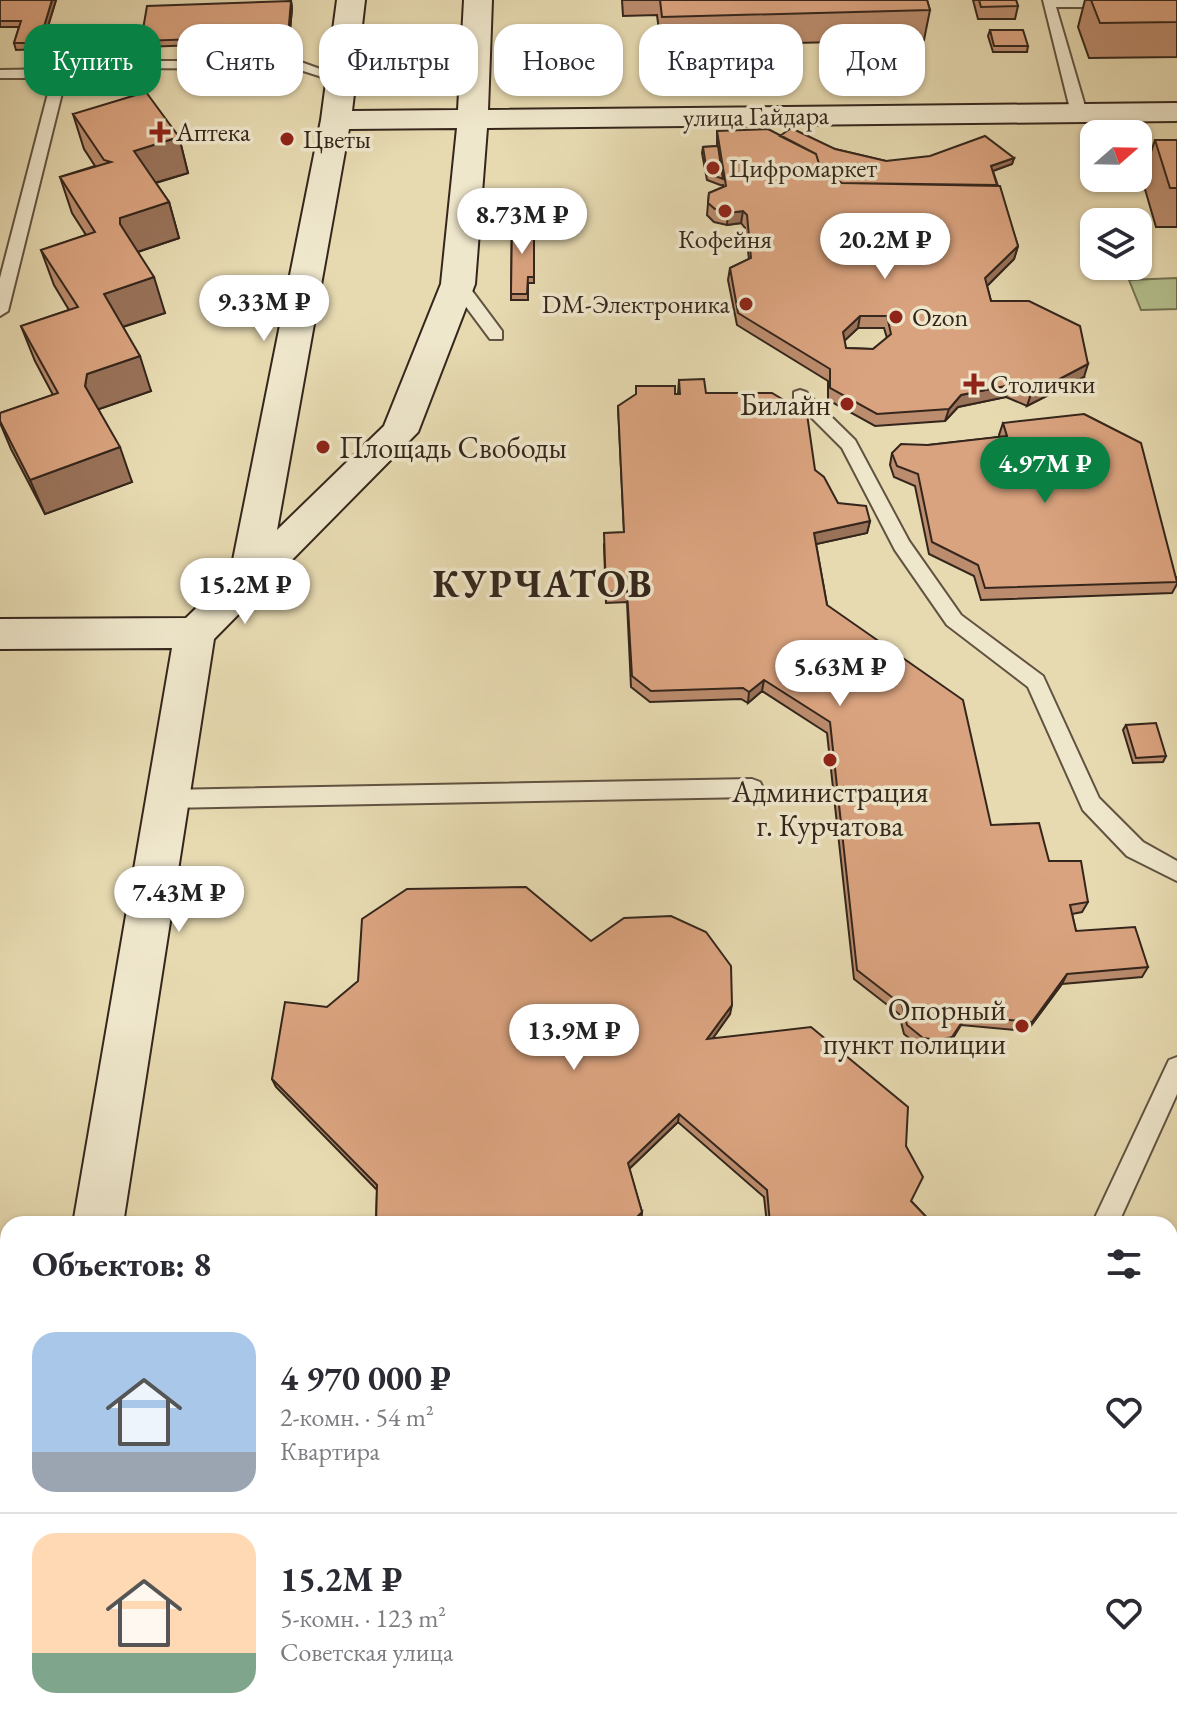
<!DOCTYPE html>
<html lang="ru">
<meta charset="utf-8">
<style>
:root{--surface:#fff;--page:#f2f2f3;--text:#2b2b33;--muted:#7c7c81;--line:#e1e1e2;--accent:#0b8043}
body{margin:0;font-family:"EB Garamond",serif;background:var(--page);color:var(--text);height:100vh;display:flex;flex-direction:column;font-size:30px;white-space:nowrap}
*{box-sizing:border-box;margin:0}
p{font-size:26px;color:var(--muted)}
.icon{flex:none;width:44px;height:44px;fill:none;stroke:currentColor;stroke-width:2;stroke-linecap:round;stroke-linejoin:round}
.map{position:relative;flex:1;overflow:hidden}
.sheet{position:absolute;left:0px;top:1216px;width:1178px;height:514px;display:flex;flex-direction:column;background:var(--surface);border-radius:24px 24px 0 0;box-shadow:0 2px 6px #0004}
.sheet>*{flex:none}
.banner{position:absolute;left:24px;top:24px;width:1130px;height:72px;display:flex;gap:16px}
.needle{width:52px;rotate:70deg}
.tools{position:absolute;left:1080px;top:120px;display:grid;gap:16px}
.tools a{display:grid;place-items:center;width:72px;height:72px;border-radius:16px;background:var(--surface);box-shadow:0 2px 6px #0004;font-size:40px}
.price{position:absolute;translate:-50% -68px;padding:0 18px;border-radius:28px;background:#fff;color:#222;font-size:26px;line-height:52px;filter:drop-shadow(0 2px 4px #0008)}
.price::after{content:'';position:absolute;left:50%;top:48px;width:24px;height:18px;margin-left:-12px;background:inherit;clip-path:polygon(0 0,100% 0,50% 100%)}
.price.on{background:var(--accent);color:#fff}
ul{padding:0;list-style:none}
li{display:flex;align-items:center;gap:24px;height:200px;padding:0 32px}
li+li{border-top:2px solid var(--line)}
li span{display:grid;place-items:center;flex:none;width:224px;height:160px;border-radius:24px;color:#555}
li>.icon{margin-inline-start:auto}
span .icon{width:96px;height:96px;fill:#fffc;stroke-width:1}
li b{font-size:34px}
h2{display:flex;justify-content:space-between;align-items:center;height:96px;padding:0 32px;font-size:34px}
.chip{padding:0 28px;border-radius:24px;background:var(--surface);box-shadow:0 2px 6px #0004;font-size:28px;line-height:72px}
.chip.on{background:var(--accent);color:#fff}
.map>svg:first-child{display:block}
</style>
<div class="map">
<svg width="1177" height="1729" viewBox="0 0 1177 1729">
<rect width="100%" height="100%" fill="#e7dab1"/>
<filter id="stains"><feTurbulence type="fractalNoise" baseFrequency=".0025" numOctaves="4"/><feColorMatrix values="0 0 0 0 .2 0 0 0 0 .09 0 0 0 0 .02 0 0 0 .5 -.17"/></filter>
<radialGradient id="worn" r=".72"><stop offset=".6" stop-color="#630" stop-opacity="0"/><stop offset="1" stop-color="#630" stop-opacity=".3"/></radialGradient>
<path fill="#b4c08d" stroke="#747354" stroke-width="2" d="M1177 278V309L1141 310 1129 280Z"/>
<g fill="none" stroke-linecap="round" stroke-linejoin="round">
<defs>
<path id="lane" d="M1043 0H1118L1120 3 1113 7H1056L1087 113 1084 116 1071 113Z
M120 61H298L348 79 341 83 297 69 115 68V62Z
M60 69 67 73 8 311 0 316V278L52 78H0V70Z
M458 279 464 280 502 331V339H490L452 288 450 284Z
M800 390 806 392 855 440 909 541 961 615 1043 676 1099 798 1143 842 1177 861V881L1127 856 1083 810 1028 687 947 625 895 550 842 448 794 400V392Z
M752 779 760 782 763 788 760 794 752 797 166 808 158 805 155 799 158 793 166 790Z
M1177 1057V1094L1118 1224H1092L1169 1060Z
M1170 1679 1177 1682V1729L1166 1728 1164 1722H1170Z"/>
<path id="secondary" d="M337 0H365L352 111 458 110 464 0H492L488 110 1177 103V121L487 128 475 284 418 432 214 639 123 1224H73L172 648 0 649V619L186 618 230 575 321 120ZM457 128 441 284 384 426 277 530 349 129Z
M8 1695V1722H44L43 1729H0V1698Z"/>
</defs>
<use href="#lane" stroke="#615341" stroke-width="4"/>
<use href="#secondary" stroke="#34261c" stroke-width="4"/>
<use href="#lane" fill="#efe7cc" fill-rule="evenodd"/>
<use href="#secondary" fill="#efe7cc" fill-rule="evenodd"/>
</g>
<path fill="#bb8c6d" stroke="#34261c" stroke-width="2" fill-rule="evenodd" d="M0 0H56L41 49 16 50 14 43 19 27H0Z
M622 0H927L930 10 924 40 661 46 657 15 623 16Z
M973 0H1016L1018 6 1015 19H978Z
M1085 0H1177V57L1089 58 1078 27Z
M291 1 292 8 289 42 142 47 141 41Z
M990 30 1028 46 1027 52H993L988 36Z
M73 114 179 137 188 173 156 183 169 202 179 238 138 252 165 313 123 327 151 391 99 409V411L132 482 45 514 11 449 0 423V413L53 395 35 361 21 326 69 310 54 285 41 250 86 235 72 213 60 177 95 166 84 149Z
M717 131 780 136 886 161 1014 158 1012 164 993 171 1018 246 1014 259 987 286 991 301 1084 377 1027 406 1006 397 958 407 945 421 875 426 828 400V381L737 325 728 280 730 268 749 259 745 228 741 223 727 225 714 222 707 215 709 193 723 187V184V186L707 180 702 153 703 147 717 146ZM858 328H884L887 338 873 349 846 348 844 341Z
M1155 140H1177V227H1156L1142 179Z
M512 218 528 234H534V283H528V300H511Z
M679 380 706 393 815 470 838 503 870 521 867 533 816 544 827 605 991 825 1049 861 1088 902 1082 912 1072 914 1076 931 1148 967 1142 977 1062 984 1027 1031 961 1025 948 1046 934 1049 919 1046 904 1034 899 1014 854 979 827 733 762 691 748 703 741 699 650 702 631 687 627 602 606 603 604 544 624 532 618 406 678 394Z
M1003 423 1177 578V584L1172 593 981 600 974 576 929 554 915 486 894 477 890 465 892 453 928 445 1000 437 999 435Z
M1126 725 1166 756 1163 762 1133 763 1123 730Z
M591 941 730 1014 713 1038 906 1146 911 1201 933 1224H767L764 1197 678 1122 629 1169 642 1212 641 1219 637 1224H376L377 1190 276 1087 272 1079 327 1007Z"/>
<path fill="#997259" stroke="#34261c" stroke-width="2" d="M52 0H56L41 49 39 43Z
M291 1 292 8 289 42 288 36Z
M179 137 188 173 144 186 134 151Z
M1014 158 1012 164 990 172 991 166Z
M169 202 179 238 131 254 120 224V218Z
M743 211 741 223 727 225 728 213Z
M1018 246 1014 259 982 291 985 278Z
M154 277 165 313 116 329 104 294Z
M860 316 858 328 841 344 843 332Z
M140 356 151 391 99 409 97 420 85 386 87 374Z
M1088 364 1084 377 1027 406 1031 394Z
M1010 385 1006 397 958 407 945 421 949 409 961 395Z
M120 447 132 482 45 514 30 480Z
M870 521 867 533 812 545 814 533Z
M764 680 762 691 748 703 749 692Z
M1067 974 1062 984 1027 1031 1032 1022Z
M732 1005 730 1014 706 1048 707 1039Z
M966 1016 948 1046 934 1049 938 1040Z
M679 1114 678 1122 627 1171 628 1163Z
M642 1212 641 1219 637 1224H630Z"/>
<path fill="#daa37f" stroke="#34261c" stroke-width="2" fill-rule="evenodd" d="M0 0H52L39 43H14L21 21H0Z
M660 0H927L930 10 662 17Z
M979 0H1016L1018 6 981 7Z
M1091 0H1177V22L1100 23Z
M291 1 288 36 141 41 147 6Z
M990 30H1023L1028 46H994Z
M146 92 179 137 134 151 169 202 120 218V224L154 277 104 294 140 356 87 374 85 386 120 447 30 480 0 421V413L58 393 21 326 78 307 41 250 95 232 60 177 111 162 104 160 73 114Z
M791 128 835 149 886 161 930 156 985 136 1014 158 991 166 997 185 842 183 821 170 816 154 780 136Z
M768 129 816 154 821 170 842 183 1000 186 1018 246 985 278 991 301H1029L1080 326 1088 364 1031 394 1010 385 961 395 949 409 877 414 830 388V369L738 313 730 268 751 258 747 215 743 211 728 213 715 209 708 203 709 193 726 186 717 131ZM860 316H887L891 334 873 349 846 348 843 332Z
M1155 140H1177V188H1170Z
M718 146 723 179 707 173 703 147Z
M512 218H528V234H534V277H528L527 294H511Z
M704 379 706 393H772L807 414 815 470 824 477 838 503 866 506 870 521 814 533 827 605 963 700 991 825 1039 823 1049 861H1081L1088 902 1070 905 1076 931 1135 927 1148 967 1067 974 1032 1022 966 1016 952 1037 938 1040 923 1038 907 1025 902 1005 857 970 830 722 764 680 749 692 743 688 651 691 632 676 627 591 606 592 604 533 624 532 618 406 636 394V386H675V394H680L679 380Z
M1084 414 1141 443 1177 582 985 588 978 565 932 542 918 474 897 466 892 453 901 444 928 445 1007 436 1003 423Z
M1156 723 1166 756 1136 758 1126 725Z
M526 887 591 941 624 918 671 916 706 932 731 966 732 1005 707 1039 811 1027 908 1107 906 1146 923 1177 911 1201 933 1224H770L767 1190 679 1114 628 1163 642 1212 630 1224H376L377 1185 272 1079 285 1002 327 1007 358 981 362 919 407 889Z"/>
<g fill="#8f2418" stroke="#efe7cc" stroke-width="3">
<path d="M156 120h8v8h8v8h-8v8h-8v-8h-8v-8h8z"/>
<circle cx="287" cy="139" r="8"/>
<circle cx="713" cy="168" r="8"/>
<circle cx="725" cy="211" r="8"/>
<circle cx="746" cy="304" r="8"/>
<circle cx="896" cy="317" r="8"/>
<path d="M970 372h8v8h8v8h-8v8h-8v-8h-8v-8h8z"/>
<circle cx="847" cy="404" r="8"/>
<circle cx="323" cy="447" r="8"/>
<circle cx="830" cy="760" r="8"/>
<circle cx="1022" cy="1026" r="8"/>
</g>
<g text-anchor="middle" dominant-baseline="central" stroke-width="7" stroke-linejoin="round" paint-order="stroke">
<g font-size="26" fill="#34261c" stroke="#efe7cc">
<text transform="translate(756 116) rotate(-1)">улица Гайдара</text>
</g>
<g font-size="26" fill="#34261c" stroke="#efe7cc" text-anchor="start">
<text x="176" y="132">Аптека</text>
<text x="303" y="139">Цветы</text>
<text x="729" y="168">Цифромаркет</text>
<text x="725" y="239" text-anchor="middle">Кофейня</text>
<text x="730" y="304" text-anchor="end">DM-Электроника</text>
<text x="912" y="317">Ozon</text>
<text x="990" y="384">Столички</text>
</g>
<g font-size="30" fill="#34261c" stroke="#efe7cc" text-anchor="end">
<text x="831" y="404">Билайн</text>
<text x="339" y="447" text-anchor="start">Площадь Свободы</text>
<text x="830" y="791" text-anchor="middle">Администрация<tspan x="830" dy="34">г. Курчатова</tspan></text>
<text x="1006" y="1009">Опорный<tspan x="1006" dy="34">пункт полиции</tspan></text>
</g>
<g font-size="38" font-weight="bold" letter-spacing="2" fill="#34261c" stroke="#efe7cc">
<text x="543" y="583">КУРЧАТОВ</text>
</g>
</g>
<rect width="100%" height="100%" filter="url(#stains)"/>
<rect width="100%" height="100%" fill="url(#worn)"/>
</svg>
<div class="tools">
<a><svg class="needle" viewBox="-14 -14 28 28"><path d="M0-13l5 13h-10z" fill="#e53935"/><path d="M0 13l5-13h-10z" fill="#7c7c81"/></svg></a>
<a><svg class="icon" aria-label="layers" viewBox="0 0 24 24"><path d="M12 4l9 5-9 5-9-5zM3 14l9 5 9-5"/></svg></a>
</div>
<b class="price" style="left:522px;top:256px">8.73M ₽</b>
<b class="price" style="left:885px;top:281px">20.2M ₽</b>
<b class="price" style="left:264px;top:343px">9.33M ₽</b>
<b class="price on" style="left:1045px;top:505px">4.97M ₽</b>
<b class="price" style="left:245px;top:626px">15.2M ₽</b>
<b class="price" style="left:840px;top:708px">5.63M ₽</b>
<b class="price" style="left:179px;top:934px">7.43M ₽</b>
<b class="price" style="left:574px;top:1072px">13.9M ₽</b>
<div class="banner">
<a class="chip on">Купить</a>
<a class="chip">Снять</a>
<a class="chip">Фильтры</a>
<a class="chip">Новое</a>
<a class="chip">Квартира</a>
<a class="chip">Дом</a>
</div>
<section class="sheet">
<h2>Объектов: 8<svg class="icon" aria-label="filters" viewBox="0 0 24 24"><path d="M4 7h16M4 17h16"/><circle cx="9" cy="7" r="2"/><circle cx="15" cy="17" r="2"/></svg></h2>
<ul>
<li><span style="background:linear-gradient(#a9c7e8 75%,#9aa5b1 0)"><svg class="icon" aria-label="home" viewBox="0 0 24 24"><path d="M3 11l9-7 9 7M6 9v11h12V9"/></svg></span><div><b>4 970 000 ₽</b><p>2-комн. · 54 m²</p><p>Квартира</p></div><svg class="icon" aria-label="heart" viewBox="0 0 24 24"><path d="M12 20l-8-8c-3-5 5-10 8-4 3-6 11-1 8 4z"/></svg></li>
<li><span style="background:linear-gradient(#ffd9b3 75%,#7fa58c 0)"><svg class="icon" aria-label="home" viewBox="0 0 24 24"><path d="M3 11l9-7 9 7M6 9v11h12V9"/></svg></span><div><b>15.2M ₽</b><p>5-комн. · 123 m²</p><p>Советская улица</p></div><svg class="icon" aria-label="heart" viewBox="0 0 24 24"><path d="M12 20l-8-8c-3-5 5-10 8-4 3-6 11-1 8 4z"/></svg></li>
</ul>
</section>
</div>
